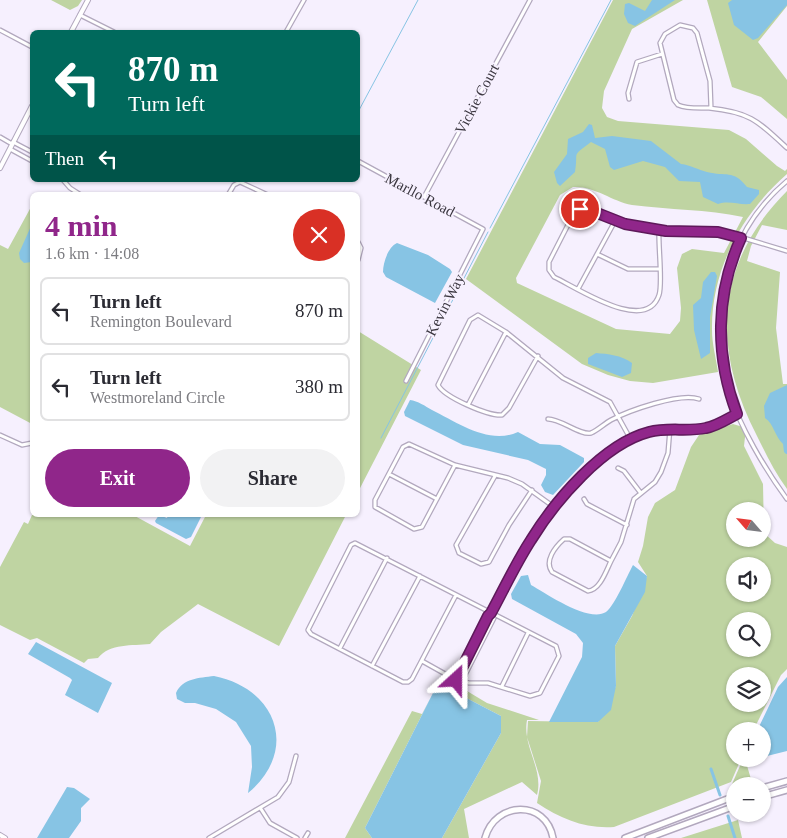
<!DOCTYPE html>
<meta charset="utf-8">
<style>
body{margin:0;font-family:Georgia,serif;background:#f2f2f3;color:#2b2b33;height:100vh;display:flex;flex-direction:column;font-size:19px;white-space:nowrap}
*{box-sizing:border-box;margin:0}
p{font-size:16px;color:#7c7c81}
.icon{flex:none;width:28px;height:28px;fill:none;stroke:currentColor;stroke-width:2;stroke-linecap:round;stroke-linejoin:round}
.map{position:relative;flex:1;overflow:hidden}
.details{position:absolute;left:30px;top:192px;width:330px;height:325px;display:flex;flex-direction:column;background:#fff;border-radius:8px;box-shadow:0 1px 4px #0004}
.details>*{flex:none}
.hud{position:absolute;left:30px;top:30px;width:330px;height:152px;border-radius:8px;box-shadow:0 1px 4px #0004;background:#00695c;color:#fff;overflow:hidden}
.needle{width:32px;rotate:298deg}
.tools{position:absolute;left:726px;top:502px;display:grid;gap:10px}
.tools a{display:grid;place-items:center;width:45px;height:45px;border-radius:50%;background:#fff;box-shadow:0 1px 4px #0004;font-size:25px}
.pin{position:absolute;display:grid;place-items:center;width:42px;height:42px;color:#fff;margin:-21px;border:2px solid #fff;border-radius:50%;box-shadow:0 1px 5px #0007}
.me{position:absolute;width:55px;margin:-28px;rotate:24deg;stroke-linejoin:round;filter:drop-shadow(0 0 4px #0008)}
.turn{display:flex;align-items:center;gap:18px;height:105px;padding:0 15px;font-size:22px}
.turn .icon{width:65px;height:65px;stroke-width:2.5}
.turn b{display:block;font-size:35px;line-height:42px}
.then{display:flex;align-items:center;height:48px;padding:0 15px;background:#0003;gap:10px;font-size:19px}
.round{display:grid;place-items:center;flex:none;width:52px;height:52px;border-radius:26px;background:#f2f2f3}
.headline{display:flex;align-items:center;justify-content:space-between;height:85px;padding:0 15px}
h1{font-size:30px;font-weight:600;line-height:38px;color:#90268a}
.cta{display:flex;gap:10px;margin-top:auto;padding:10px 15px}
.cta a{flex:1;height:58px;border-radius:30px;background:#90268a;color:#fff;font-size:20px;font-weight:600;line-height:58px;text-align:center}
.cta a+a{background:#f2f2f3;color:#2b2b33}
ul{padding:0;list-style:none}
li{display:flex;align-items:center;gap:15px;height:68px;margin:0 10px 8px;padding:0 5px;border:2px solid #e1e1e2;border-radius:8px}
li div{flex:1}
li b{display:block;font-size:19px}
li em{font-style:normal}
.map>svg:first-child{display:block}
</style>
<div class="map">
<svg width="787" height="838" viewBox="0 0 787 838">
<rect width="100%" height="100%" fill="#f6f0fe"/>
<path fill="#bfd4a2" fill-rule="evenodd" d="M51,0H82L78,6L70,10Z
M613,0H683L632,29L604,91L602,108L607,117L618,121L729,130L746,139L777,166L785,171L787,169V174C742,213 711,270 712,330C712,344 716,358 718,372L653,383L630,381L608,375L582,364L466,279ZM573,187C595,186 611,201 632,205C669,210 707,209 743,217L724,253L692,249L682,254L677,268L681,308L680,321L670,334L616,329L517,283L516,278L560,195Z
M707,0H787V6L758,42L787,80V119L761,97L732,87Z
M787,191V230L762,225L751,246L747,261L780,272L776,328L783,384H787V489C775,473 766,454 757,436C711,347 715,263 787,191Z
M31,207L32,208V424L0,407V245L8,249Z
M358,331L421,370L358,492Z
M733,424L746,428L744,446L763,484L764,533L775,543L787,547V669L781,675L753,731H735V759H741L731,782L614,827C585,829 561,819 537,803L541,781L527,737L528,721L598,722L616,686L615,646L632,616L647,576L638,562L643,546L648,517L655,503L675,490L691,447L699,435ZM735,511H762V539H735ZM735,566H762V594H735ZM735,621H762V649H735ZM735,676H762V704H735Z
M32,515H133L190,546L206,515H346L279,646L198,604L161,632L150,644C132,646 110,643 98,658L88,659L84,663L37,638L30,640L0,625V567L24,522L28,524Z
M442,676L487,703L539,720H527C522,746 544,769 537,795L522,782L464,809L469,838H442L501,733V716L447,688L439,687L434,691L365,828L372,838H345L412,711L422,714Z
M743,759H745L751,779L732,784Z
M738,820L742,838H681Z"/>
<path fill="#87c4e4" d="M652,0H675L635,26L628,23L624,14L625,4L629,3L645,11Z
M732,0H787V5L758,38L753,40L734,25L728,3Z
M589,124L592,125L595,138L612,136L651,141L681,164C691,165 698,170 707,172C726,177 733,169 747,187L759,190V194L750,204C738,205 729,200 718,204L703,197L700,182L679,181L665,167L643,161L614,170L610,167L605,149L591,142C570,158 579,150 575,172L560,186L557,183L554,172L567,154L568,139L583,132Z
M32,224V262L24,263L20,259L19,253Z
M397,243L428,255L450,269L452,272L435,303L386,277L383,272C383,263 388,247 397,243Z
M711,272H715L717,276L710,317V353L701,359L694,330L693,305L701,298L703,282Z
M596,353C608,354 621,355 632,363L631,373L622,377L588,364V358Z
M787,385V454H786L784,452L783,444C775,437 774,424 765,418L764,406L770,393Z
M410,400C418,401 425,406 432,410C458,423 489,445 518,432L540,444L560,445L584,458V462L553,495L545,492L541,485L546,475V469L528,460L463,445L405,416L404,412Z
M159,515L167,518L168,515H202L191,537L186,539L156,523L155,521Z
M633,565L647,576L645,592L615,646L616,686L611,710L598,722H549L582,657L583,643L576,634L512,599L511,594L521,576L528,575L531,585C547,594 589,623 606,612C615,605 627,576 633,565Z
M36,642L112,683L98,713L65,695L72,680L70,678L28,654Z
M214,676C276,688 300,750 248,793L252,767L251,746L236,722L216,709L195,703H185L177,699L176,693C183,678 199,678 214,676Z
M787,677V751L763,757L762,731H757L778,687Z
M439,687L447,688L501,716V733L442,838H372L365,828L434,691Z
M67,787L74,788L90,799L81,808V821L69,838H37Z"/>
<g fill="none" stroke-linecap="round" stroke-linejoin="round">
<path stroke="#87c4e4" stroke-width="1" d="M358,112L418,0
M490,228L611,0
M381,438L488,232"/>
<path stroke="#87c4e4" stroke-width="3" d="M711,769L720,795
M728,816L735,838"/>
<defs>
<path id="minor" d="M80,15L114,32
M0,30L32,47
M286,32L304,0
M629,99L628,93L637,62L662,54
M711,108L710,81L697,33L693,28L680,25L665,34L660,43L674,100L678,105C687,109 699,108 709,108C750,112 758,121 787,148
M0,137L12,144
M13,142L32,152
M10,149L32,161
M358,161L483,229L406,381
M63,180L70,188L81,195
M787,181C727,231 705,318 729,392C739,425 766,471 787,499
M228,195L234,185L240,182L268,195
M424,197L530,0
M659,230C658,245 663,284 659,295C646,335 576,287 554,277L549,270V262L573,215L580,209H587L625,224L666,231L727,233L787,251
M358,242L361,248L358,260
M597,254L628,269H659
M578,289L615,221
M538,356L509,408L502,415C488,416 444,397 438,385L470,320L478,315L506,332L563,378L610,402L631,440
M468,405L506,332
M548,419C561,419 581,436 591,433C598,430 604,424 611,420C628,411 680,392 699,399
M0,435L22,445L32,443
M455,465L422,527L414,529L375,507V500L403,447L409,444L455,465L508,478L522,484L554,507
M618,468L624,471L640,492
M389,474L437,499
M495,476L456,545L459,553L481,564L489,562L509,525L532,490
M584,499L587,504L627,525
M564,539H570L611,561C606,571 600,590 588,591L552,572C544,561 555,547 564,539Z
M611,561L621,542L634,499L655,482L661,472L668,453L670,428
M340,648L387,558
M422,661L456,680L469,683H488L530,696L540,693L559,656L556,646L355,543L351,545L308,630L311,634L403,682H408L412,679L456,595
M372,666L420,576
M456,680L488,616L491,613C504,589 516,563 531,540C555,501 603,443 649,432C668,427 687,432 706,428C717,426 727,419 737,414
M456,680L464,677L494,618L492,614
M502,686L528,633
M261,809L270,823L297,838
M209,838L278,797L289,782L296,756
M305,838L308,833"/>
<path id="tertiary" d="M71,32L88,0
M0,168L32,106"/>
<path id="secondary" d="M0,835L5,838"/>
<path id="motorway" d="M762,788L787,781
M762,797L787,790
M485,838C495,801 546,799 553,838
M625,838L735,796
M648,838L735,806"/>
</defs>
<use href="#minor" stroke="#b2a8be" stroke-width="5.5"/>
<use href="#tertiary" stroke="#b2a8be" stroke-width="6"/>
<use href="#secondary" stroke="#b2a8be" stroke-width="6"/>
<use href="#motorway" stroke="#b2a8be" stroke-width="8"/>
<use href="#minor" stroke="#fff" stroke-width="3"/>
<use href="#tertiary" stroke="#fff" stroke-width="4"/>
<use href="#secondary" stroke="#fff" stroke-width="4"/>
<use href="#motorway" stroke="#fff" stroke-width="5"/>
</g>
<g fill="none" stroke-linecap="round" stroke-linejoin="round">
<defs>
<path id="route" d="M456,680L488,616L491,613C504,589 516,563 531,540C555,501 603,444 649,432C668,427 687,432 706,428C717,426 727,419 737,414C715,356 715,295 741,238L718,232L666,231L625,224L587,209H580"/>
</defs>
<use href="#route" stroke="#5e195a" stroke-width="12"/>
<use href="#route" stroke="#90268a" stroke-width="9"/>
</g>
<g text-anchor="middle" stroke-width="4" stroke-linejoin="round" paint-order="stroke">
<g font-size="15" fill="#3b3740" stroke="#f6f0fe">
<text transform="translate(477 99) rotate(-62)" y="5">Vickie Court</text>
<text transform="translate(420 195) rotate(28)" y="5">Marllo Road</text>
<text transform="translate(445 305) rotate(-63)" y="5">Kevin Way</text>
</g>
</g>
</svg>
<div class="tools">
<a><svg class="needle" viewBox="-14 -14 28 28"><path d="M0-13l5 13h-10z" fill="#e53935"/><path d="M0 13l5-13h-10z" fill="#7c7c81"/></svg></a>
<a><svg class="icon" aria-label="sound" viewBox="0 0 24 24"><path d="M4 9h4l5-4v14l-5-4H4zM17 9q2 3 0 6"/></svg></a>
<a><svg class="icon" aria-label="search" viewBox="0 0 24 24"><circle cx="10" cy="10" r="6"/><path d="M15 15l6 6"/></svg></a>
<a><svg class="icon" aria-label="layers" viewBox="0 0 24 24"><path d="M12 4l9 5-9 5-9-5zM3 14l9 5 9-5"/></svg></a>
<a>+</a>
<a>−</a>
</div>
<div class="pin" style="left:580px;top:209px;background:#d93025"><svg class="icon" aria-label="arrive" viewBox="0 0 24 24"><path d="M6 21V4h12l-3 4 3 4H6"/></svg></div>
<svg class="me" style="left:456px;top:680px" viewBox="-20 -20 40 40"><path d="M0-17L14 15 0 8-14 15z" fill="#90268a" stroke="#fff" stroke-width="4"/></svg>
<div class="hud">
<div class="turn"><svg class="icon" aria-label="left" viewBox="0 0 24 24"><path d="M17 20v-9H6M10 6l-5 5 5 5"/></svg><div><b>870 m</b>Turn left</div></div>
<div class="then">Then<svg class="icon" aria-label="left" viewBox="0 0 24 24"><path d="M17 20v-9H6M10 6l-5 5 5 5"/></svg></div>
</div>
<section class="details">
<div class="headline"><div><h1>4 min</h1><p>1.6 km · 14:08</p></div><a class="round" style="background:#d93025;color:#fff"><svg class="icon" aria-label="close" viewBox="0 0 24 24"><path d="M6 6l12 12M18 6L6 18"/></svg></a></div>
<ul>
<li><svg class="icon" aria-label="left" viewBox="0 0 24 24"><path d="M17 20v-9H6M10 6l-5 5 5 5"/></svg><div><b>Turn left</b><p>Remington Boulevard</p></div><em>870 m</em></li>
<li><svg class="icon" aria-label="left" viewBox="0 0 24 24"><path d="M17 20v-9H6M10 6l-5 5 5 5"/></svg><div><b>Turn left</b><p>Westmoreland Circle</p></div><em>380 m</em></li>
</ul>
<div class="cta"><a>Exit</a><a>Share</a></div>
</section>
</div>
